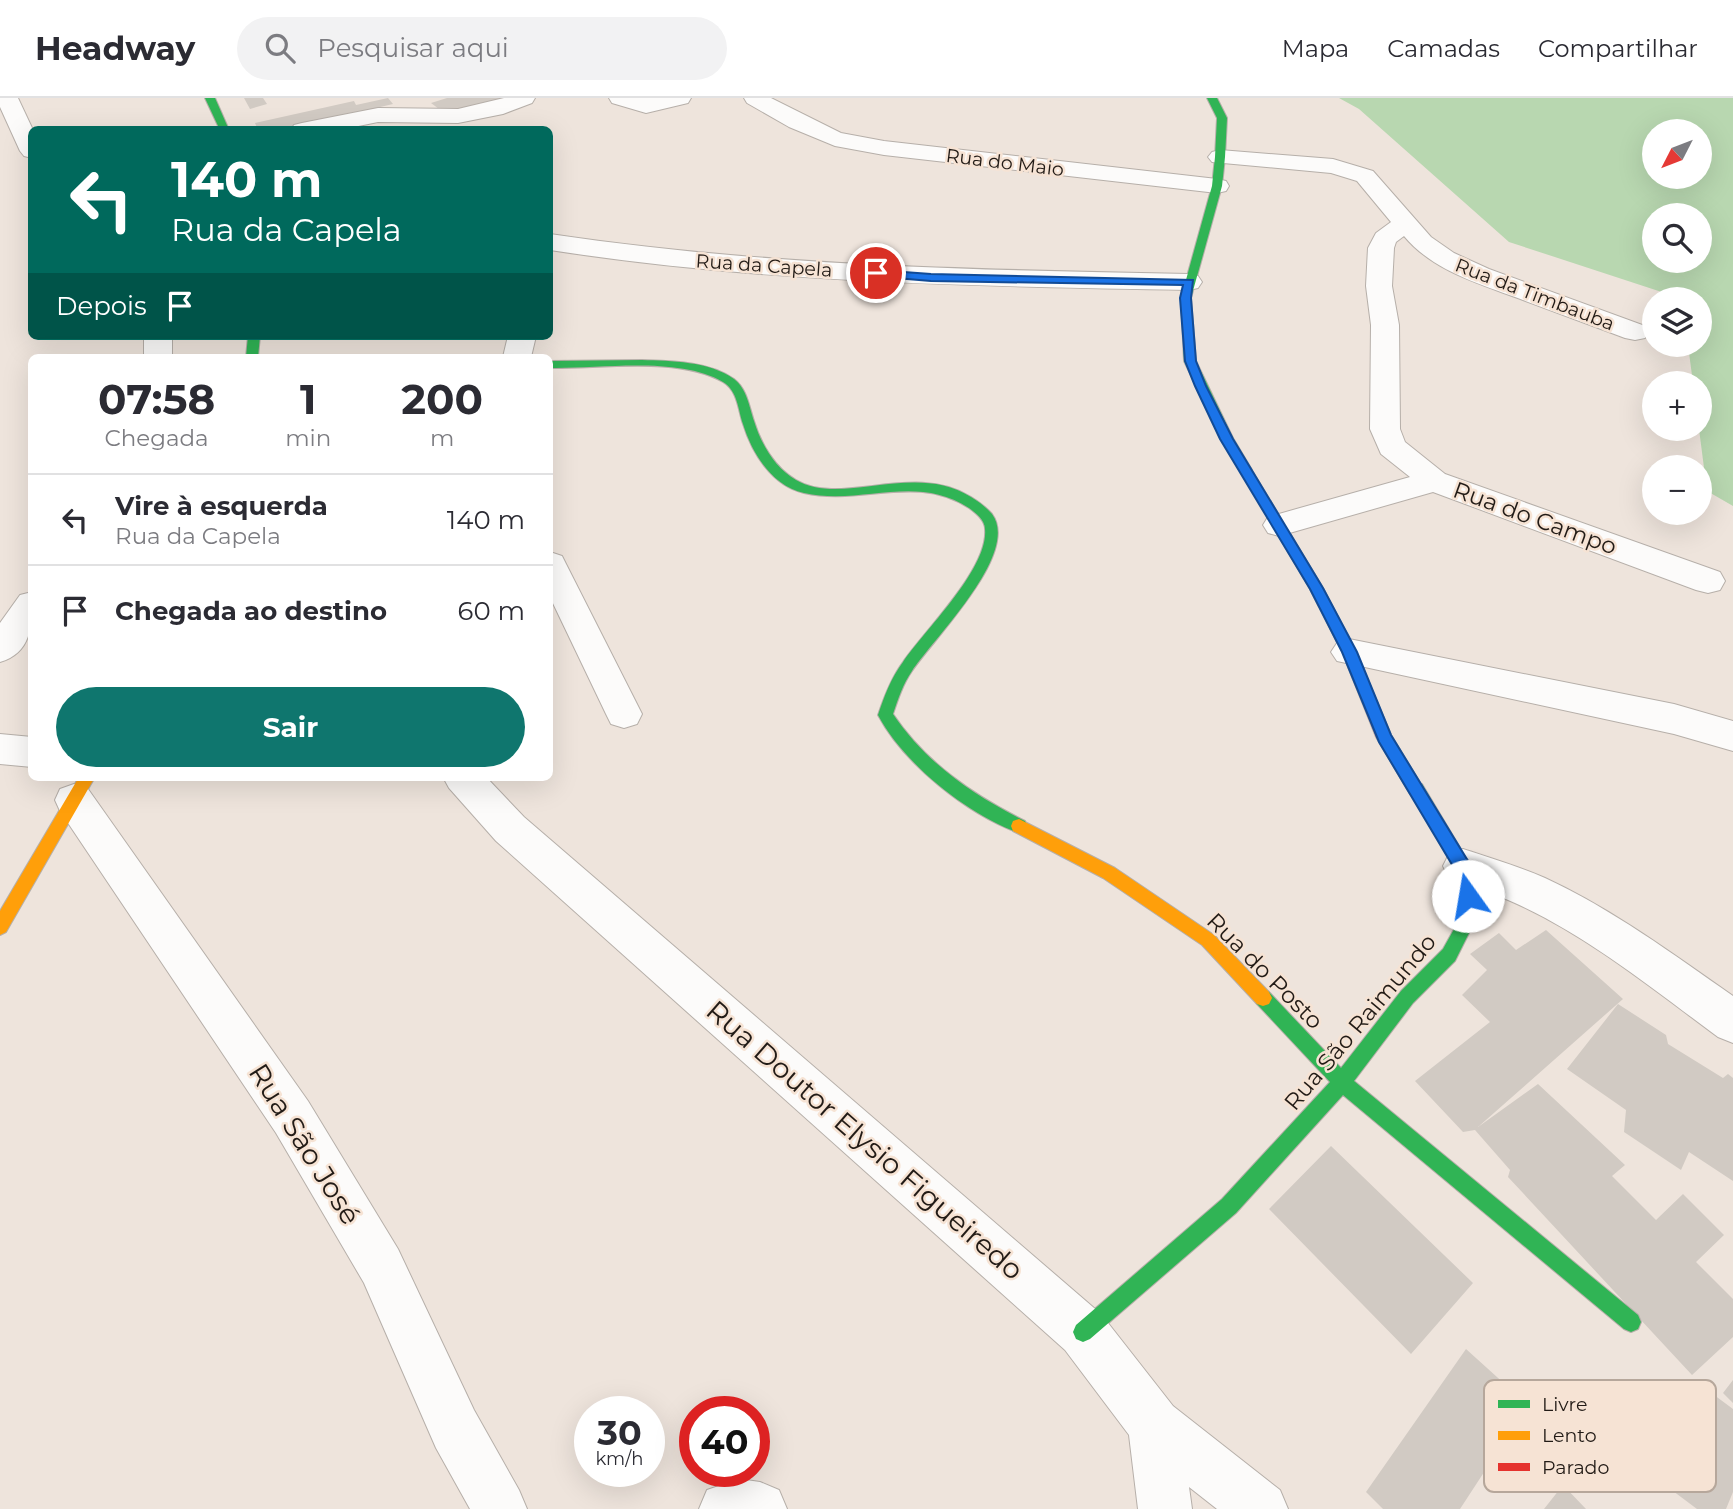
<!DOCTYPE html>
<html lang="pt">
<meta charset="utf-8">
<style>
body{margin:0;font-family:Montserrat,sans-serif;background:#f2f2f3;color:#2b2b33;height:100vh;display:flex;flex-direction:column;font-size:26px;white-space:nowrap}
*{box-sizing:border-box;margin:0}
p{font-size:23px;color:#7c7c81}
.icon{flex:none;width:38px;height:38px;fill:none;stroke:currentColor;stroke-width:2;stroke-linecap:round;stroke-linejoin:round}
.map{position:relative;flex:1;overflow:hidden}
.side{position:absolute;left:28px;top:256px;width:525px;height:427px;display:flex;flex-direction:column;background:#fff;border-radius:10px;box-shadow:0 7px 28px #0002}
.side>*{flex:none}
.guide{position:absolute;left:28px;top:28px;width:525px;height:214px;border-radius:10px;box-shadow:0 7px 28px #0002;background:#00695c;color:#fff;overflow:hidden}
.needle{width:46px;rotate:228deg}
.buttons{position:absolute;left:1642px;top:21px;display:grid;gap:14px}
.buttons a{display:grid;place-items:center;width:70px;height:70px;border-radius:50%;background:#fff;box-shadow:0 7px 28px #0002;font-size:35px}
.speed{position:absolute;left:574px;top:1298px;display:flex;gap:14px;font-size:35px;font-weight:700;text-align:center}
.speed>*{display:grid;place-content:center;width:91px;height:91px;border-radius:50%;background:#fff;box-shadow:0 7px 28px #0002;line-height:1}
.speed small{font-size:18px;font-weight:400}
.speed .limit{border:10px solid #d22;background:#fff;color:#111}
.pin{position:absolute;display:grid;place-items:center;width:60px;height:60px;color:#fff;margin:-30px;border:4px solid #fff;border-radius:50%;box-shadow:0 2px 7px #0007}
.me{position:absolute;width:77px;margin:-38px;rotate:347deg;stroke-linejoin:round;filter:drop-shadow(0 0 5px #0008)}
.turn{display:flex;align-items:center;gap:24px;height:147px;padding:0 28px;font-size:32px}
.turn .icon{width:91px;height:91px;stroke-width:2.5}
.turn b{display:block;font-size:49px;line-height:60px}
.then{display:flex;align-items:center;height:66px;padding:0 28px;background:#0003;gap:14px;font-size:26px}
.eta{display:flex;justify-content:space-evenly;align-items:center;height:119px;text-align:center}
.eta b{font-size:42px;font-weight:700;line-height:49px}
.action{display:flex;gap:14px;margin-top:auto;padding:14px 28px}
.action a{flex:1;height:80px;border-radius:42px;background:#0f766e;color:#fff;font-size:28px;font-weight:700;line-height:80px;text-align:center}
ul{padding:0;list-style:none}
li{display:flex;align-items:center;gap:21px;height:91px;padding:0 28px;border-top:2px solid #e1e1e2}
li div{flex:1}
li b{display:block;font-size:26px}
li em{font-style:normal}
header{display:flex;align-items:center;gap:42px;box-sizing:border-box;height:98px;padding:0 35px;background:#fff;border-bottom:2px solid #e1e1e2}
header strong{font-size:33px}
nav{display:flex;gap:38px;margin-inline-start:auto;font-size:24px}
.search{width:490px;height:63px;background:#f2f2f3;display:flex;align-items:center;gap:18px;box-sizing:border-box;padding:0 24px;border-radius:38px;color:#7c7c81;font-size:26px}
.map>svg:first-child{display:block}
</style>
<header>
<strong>Headway</strong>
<div class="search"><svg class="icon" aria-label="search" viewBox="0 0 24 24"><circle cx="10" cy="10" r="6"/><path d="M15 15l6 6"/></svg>Pesquisar aqui</div>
<nav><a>Mapa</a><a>Camadas</a><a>Compartilhar</a></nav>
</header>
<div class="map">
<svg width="1733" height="1411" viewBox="0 0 1733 1411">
<rect width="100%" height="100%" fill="#eee4dc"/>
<path fill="#b8d7b0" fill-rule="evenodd" d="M1339,0H1733V408L1707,393L1699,331V285H1693L1688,247H1699V201H1683L1509,144L1359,11ZM1654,33H1699V79H1654ZM1699,117V163H1654V117Z"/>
<path fill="#d1cac3" d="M244,0H263L267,6L250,11Z
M388,0L393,6L282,32H258L255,25L354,3L356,7Z
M447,0H504V1L447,17L431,5Z
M1546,832L1623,901L1478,1029L1538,986L1625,1067L1612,1078L1656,1122L1683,1096L1724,1137L1696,1164L1733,1201V1239L1692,1277L1508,1079L1510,1072L1475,1032L1463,1034L1415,983L1490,924L1462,897L1487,872L1470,856L1499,835L1516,852Z
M1618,906L1666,937L1668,946L1723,980L1728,976L1733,980V1083L1689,1054L1681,1072L1624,1034L1626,1012L1567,971Z
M1331,1048L1473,1185L1411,1256L1269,1111Z
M1466,1251L1528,1307L1460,1411H1383L1366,1394Z
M1733,1282V1305L1723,1295Z
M1702,1288L1733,1311V1394L1726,1411H1697L1661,1384Z
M1563,1387L1586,1411H1544Z"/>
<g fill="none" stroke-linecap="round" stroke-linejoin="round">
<defs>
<path id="street" d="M0,0H18L33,32L32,60L24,58L20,53L0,9Z
M504,0H535L532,5L503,16L458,25L378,24L339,32H291L294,27L302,25L378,10L458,11Z
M609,0H691L688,5L646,15L612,5Z
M744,0H771L841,35L884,43L1217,81L1226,83L1229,88L1226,93L1217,95L884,57L835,48L789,29L747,5Z
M1220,52L1333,61L1373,73L1431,139L1454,155L1489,171L1645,228L1649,234L1645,240L1635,242L1625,240C1591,227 1557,215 1523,202C1481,186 1434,174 1404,138L1396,144L1394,150L1392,188L1399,227L1400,331L1405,344L1445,376L1720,474L1725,483L1720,492L1708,495L1696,492L1433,394L1279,438L1268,435L1263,427L1268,419L1410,379L1381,356L1370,331L1371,227L1366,188L1368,150L1376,135L1391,124L1357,83L1331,75L1212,64L1208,59L1212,54Z
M550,136C763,168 975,172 1189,176L1198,178L1202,184L1198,190L1189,192C975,188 761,185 550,152Z
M144,238H172V259H144Z
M508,238H536L531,259H503Z
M550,454L562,458L566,466L642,616L637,626L624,630L611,626L606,616L550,499Z
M32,494C32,523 34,554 0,564V525L20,497Z
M1349,541L1674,606L1733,623V653L1674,636L1337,563L1331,554L1337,545Z
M0,636L32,639V669L0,666Z
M443,679H486L524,719L1101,1216L1173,1308L1280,1392L1288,1411H1217L1189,1389L1192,1411H1138L1129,1337L1065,1252L496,743L449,690Z
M74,686L88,691L308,1003L398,1151L474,1312L519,1392L527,1411H470L436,1350L364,1185L276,1035L60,713L55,702L60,691Z
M1463,751C1490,760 1518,768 1545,780C1612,811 1673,856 1733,898V945L1718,939C1653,891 1588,838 1515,805C1494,795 1471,789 1449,780L1443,768L1449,756Z
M739,1381L760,1384L779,1392L787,1411H699L707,1392Z"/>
<path id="fast" d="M205,0H215L229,32H220Z
M1207,0H1217L1227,20L1225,59L1222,88L1191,200L1196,263L1233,340L1252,372L1246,376L1242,375L1221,340L1184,263L1181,200L1212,88L1215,59L1217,20Z
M248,238H260L258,259H246Z
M642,262C671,263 709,263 734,281C747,291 749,308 754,323C761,346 775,370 796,382C841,409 914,363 971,399C979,404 986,409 992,416C1021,455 933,541 912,573C903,586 898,601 893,616C926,665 973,697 1025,723L1027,728L1025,733L1019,735C967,716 904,666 878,617C884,599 891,580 903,564C925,532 989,470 985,431C985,422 976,415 969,410C915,375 862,408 804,395C772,388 752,355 743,326C738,312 738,293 723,284C678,258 600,271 550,270V263Z
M1416,685L1422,686L1471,768L1476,798L1474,825L1455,863L1413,905L1354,983L1638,1217L1641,1224L1638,1231L1631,1234L1624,1231L1343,997L1236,1115L1090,1241L1083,1244L1076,1241L1073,1234L1076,1227L1222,1101L1330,984L1257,906L1254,900L1257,894L1263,892L1269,894L1341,970L1401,893L1443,851L1458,824L1460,798L1455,769L1408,691L1410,686Z"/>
<path id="slow" d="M79,679H95L6,834L0,837V813Z
M1019,721L1115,770L1214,837L1269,894L1272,900L1269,906L1263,908L1257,906L1202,847L1103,780L1013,733L1011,728L1013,723Z"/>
<path id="jam" d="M1246,368L1250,369L1323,490L1356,554L1391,637L1424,691L1422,696H1410L1376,639L1342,554L1310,491L1240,372Z"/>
</defs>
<use href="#street" stroke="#b6afa9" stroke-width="2"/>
<use href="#fast" stroke="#b6afa9" stroke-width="2"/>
<use href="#slow" stroke="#b6afa9" stroke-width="2"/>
<use href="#jam" stroke="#b6afa9" stroke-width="2"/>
<use href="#street" fill="#fcfbfa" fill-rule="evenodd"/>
<use href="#fast" fill="#30b455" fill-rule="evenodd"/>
<use href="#slow" fill="#ff9f0a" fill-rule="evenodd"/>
<use href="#jam" fill="#e5322d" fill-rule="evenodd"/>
</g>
<path fill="#1a73e8" stroke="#114b97" stroke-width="2" d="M876,172L931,176L1193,182L1191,200L1196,263L1206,288L1233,341L1323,490L1357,554L1391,637L1468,763L1476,798L1474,803L1468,806L1462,803L1454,770L1379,644L1342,554L1310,491L1220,341L1195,288L1185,263L1180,200L1183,187L931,183L872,178V173Z"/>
<g text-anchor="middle" stroke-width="5" stroke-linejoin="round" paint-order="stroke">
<g font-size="19" fill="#221b16" stroke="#f6e3d4">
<text transform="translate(1005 64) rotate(7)" y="7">Rua do Maio</text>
<text transform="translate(764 167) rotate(4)" y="7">Rua da Capela</text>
<text transform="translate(1535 196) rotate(21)" y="7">Rua da Timbauba</text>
</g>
<g font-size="23" fill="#221b16" stroke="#f6e3d4">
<text transform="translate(1535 420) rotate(20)" y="8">Rua do Campo</text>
<text transform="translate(1265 873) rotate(45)" y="8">Rua do Posto</text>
<text transform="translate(1360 924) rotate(-50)" y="8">Rua São Raimundo</text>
</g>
<g font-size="28" fill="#221b16" stroke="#f6e3d4">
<text transform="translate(865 1042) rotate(41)" y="10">Rua Doutor Elysio Figueiredo</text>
<text transform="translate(305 1046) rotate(58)" y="10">Rua São José</text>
</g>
</g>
<rect x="1484" y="1282" width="232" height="112" rx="10" fill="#f6e3d4" stroke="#b6a79b" stroke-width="2"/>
<rect x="1498" y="1302" width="32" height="8" fill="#30b455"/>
<rect x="1498" y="1333" width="32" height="9" fill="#ff9f0a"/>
<rect x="1498" y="1365" width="32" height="8" fill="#e5322d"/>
<g font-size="19" fill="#221b16">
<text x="1542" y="1313">Livre</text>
<text x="1542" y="1344">Lento</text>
<text x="1542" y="1376">Parado</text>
</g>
</svg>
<div class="buttons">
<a><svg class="needle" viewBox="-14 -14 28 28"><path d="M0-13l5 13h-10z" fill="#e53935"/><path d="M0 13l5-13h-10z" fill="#7c7c81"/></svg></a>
<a><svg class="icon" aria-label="search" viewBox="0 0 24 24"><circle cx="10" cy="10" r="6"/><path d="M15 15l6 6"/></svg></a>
<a><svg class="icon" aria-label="layers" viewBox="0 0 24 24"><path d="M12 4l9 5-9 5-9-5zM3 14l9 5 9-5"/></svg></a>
<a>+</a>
<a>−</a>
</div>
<div class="speed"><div>30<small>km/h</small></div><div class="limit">40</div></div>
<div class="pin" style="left:876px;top:175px;background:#d93025"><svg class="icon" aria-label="arrive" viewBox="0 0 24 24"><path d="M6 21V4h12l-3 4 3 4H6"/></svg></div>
<svg class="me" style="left:1468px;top:798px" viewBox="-20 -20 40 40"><circle r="19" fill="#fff"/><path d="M0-13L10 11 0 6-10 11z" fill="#1a73e8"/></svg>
<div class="guide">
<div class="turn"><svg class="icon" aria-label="left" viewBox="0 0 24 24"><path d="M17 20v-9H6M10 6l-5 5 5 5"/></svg><div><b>140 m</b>Rua da Capela</div></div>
<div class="then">Depois<svg class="icon" aria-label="arrive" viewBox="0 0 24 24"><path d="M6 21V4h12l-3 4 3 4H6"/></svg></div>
</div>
<section class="side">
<div class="eta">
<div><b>07:58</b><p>Chegada</p></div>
<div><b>1</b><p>min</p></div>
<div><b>200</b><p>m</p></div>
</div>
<ul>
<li><svg class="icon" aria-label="left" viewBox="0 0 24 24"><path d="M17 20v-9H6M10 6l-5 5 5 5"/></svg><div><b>Vire à esquerda</b><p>Rua da Capela</p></div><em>140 m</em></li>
<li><svg class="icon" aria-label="arrive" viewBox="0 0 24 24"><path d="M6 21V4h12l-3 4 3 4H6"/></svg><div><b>Chegada ao destino</b></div><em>60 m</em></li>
</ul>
<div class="action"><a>Sair</a></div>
</section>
</div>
